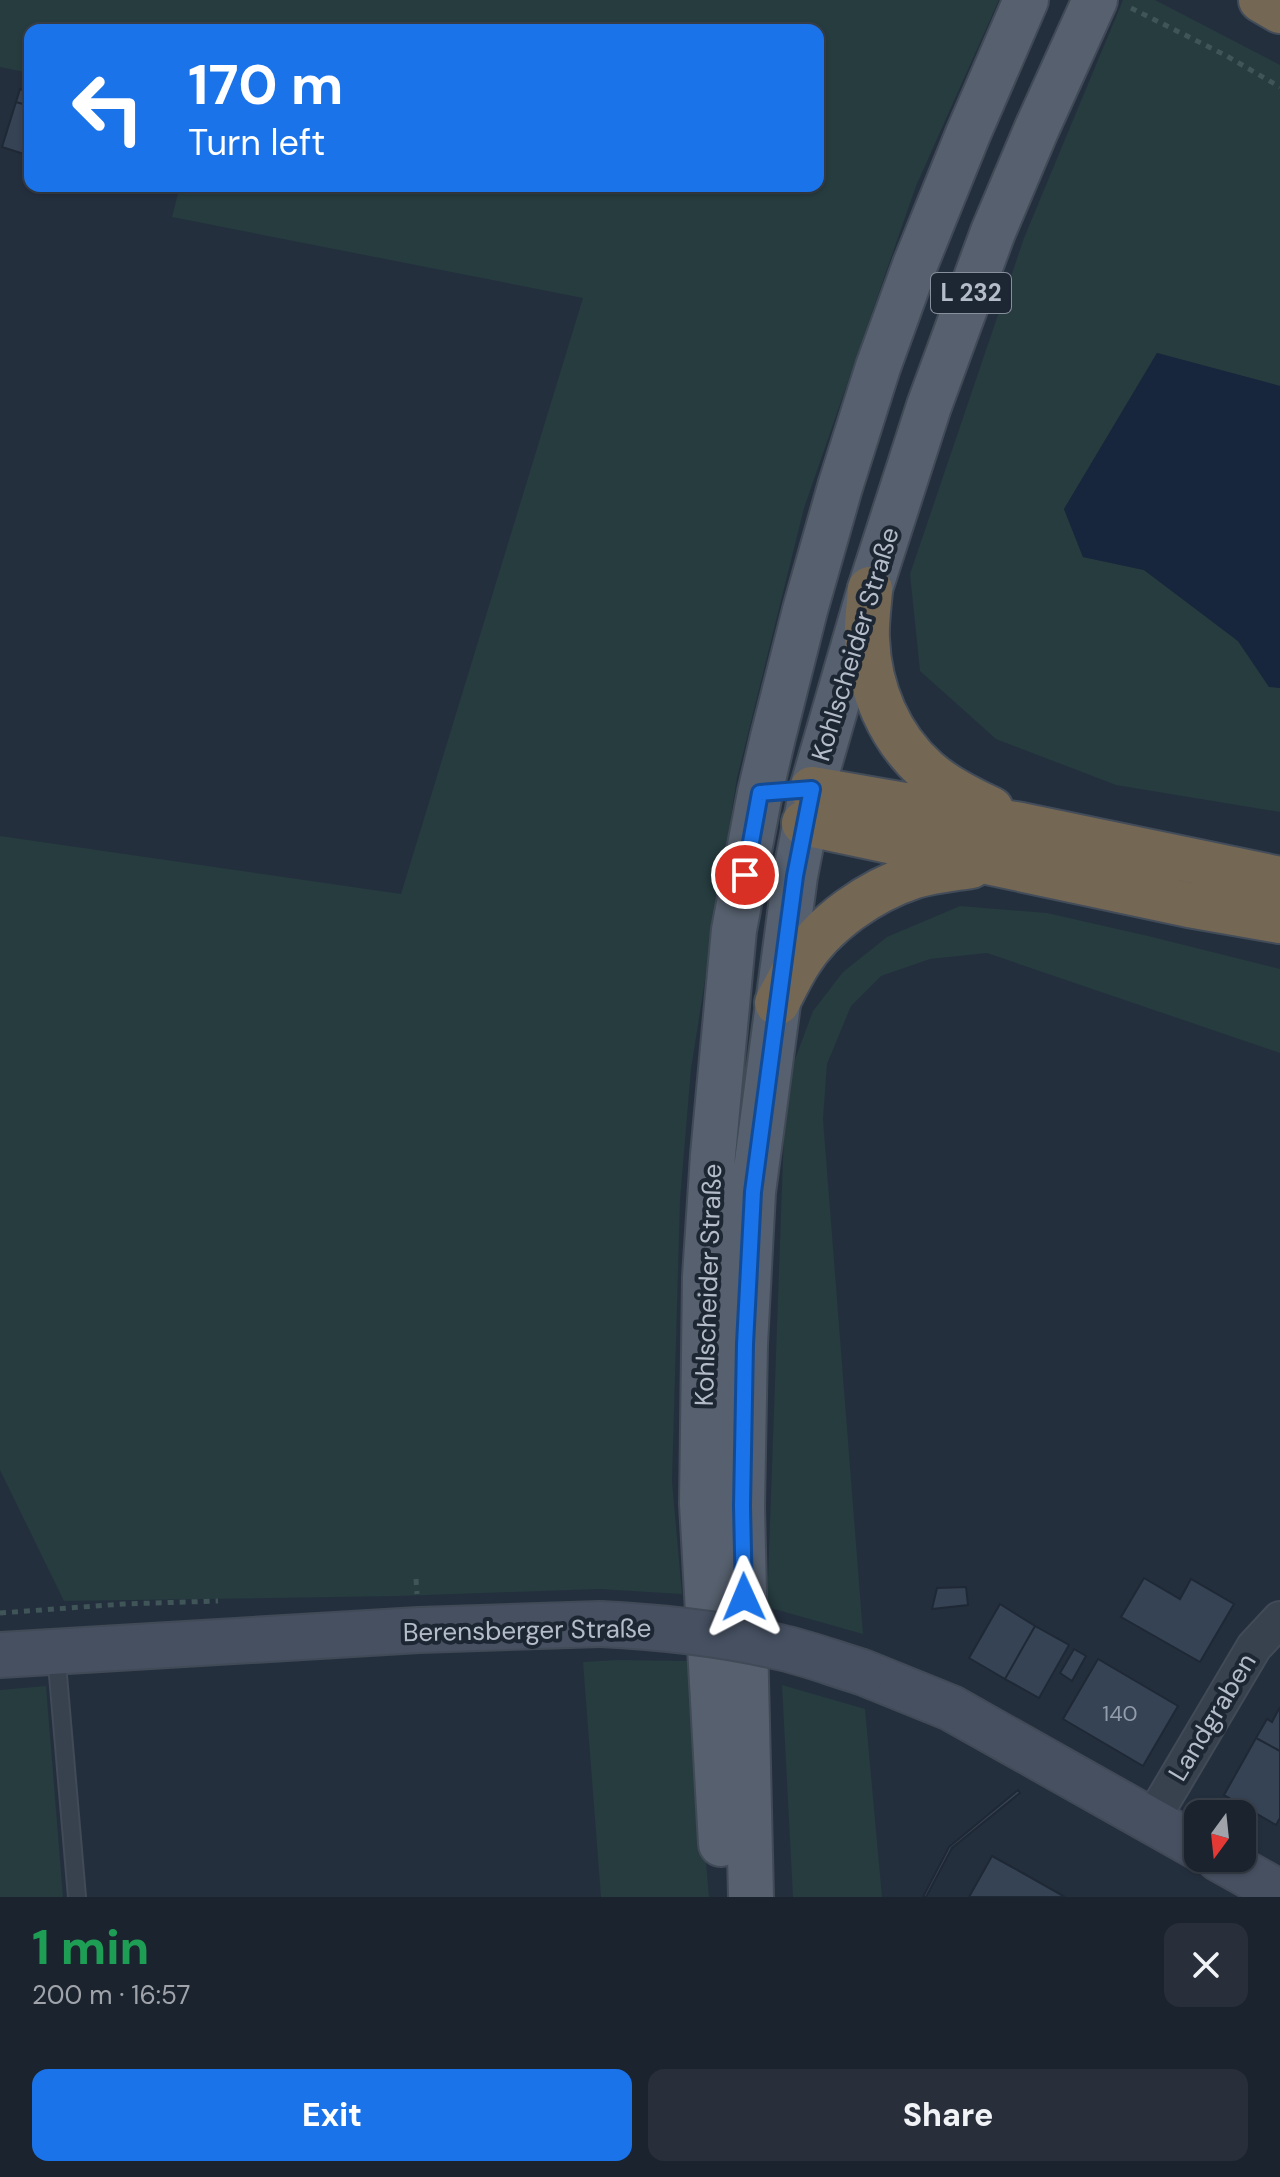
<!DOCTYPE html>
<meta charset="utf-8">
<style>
body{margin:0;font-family:"DM Sans",sans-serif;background:#282f3a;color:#f1f3f6;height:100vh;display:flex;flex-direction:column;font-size:30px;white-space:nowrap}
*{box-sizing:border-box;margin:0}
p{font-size:26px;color:#a0a4aa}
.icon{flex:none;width:44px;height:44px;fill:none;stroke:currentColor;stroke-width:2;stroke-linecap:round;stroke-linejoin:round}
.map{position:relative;height:1897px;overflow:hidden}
.side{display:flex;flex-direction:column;background:#1b232e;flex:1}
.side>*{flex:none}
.banner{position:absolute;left:24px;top:24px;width:800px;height:168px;border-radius:16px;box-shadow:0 2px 6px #0004,0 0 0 2px #39404a;background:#1a73e8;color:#fff;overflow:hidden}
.needle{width:52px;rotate:195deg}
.fabs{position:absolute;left:1184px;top:1800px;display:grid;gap:16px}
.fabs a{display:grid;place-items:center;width:72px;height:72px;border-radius:16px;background:#1b232e;box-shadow:0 2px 6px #0004,0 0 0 2px #39404a;font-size:40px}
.pin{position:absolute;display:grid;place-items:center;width:68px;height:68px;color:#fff;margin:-34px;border:4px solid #fff;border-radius:50%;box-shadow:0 2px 8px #0007}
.me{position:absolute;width:88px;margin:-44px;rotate:359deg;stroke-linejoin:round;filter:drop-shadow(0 0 6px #0008)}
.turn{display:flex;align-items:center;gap:28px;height:168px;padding:0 32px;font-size:36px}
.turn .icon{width:104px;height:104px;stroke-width:2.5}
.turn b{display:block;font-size:56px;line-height:68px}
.round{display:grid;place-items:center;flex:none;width:84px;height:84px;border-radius:16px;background:#282f3a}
.head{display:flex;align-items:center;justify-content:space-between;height:136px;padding:0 32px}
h1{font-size:48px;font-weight:800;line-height:60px;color:#1e9e55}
.action{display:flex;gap:16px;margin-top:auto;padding:16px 32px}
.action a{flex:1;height:92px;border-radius:16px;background:#1a73e8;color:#fff;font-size:32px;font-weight:800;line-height:92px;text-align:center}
.action a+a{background:#282f3a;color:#f1f3f6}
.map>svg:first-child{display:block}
</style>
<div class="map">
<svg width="1280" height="1897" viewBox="0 0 1280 1897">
<rect width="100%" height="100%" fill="#242f3e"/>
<path fill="#263c3f" d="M0,0H999L916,186L804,508L737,778L691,1069L680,1200L672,1481L682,1594L599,1589L398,1596L64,1601L0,1470V836L401,894L583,298L172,217L180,186H818V30H30V73L0,67Z
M1123,0H1155L1280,65V386L1157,353L1064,509L1083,557L1144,570L1238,641L1269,686L1280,688V812L1116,785L996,739L920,671L910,574L1024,238Z
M960,906L1047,913L1148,936L1280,969V1053L987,953L930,959L881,976L851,1006L827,1064L823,1119L863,1634L767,1607L784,1131L791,1070L813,1011L843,972L887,937Z
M617,1660L689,1661L709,1897H601L583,1662Z
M782,1685L865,1709L882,1897H793Z
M46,1686L63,1897H0V1690Z"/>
<path fill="#17263c" d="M1157,353L1280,386V688L1269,687L1238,641L1144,570L1083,557L1064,509Z"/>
<path fill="#364354" stroke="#1f2835" stroke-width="2" d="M20,89L30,92V106L16,102Z
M16,102L30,106V156L2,147Z
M1144,1578L1180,1599L1191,1579L1234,1604L1200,1662L1121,1617Z
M966,1587L968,1605L932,1609L937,1588Z
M1000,1604L1035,1626L1005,1679L969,1658Z
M1035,1626L1069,1645L1039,1698L1005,1679Z
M1074,1649L1086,1656L1072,1681L1060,1673Z
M1098,1659L1178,1706L1143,1766L1063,1719Z
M1280,1707V1751L1256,1738L1267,1719L1272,1722Z
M1256,1738L1280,1751V1818L1276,1825L1224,1795Z
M1018,1790L1020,1793L952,1848L926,1897H923L949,1847Z
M992,1856L1012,1867L1065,1897H969Z"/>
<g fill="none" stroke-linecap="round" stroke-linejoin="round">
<defs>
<path id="lane" d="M56,1652L77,1897"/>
<path id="street" d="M1151,1821L1254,1647L1280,1619"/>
<path id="secondary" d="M0,1655L419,1630L600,1624
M862,1672L951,1708L1198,1847
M1218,1858L1280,1893"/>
<path id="primary" d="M721,1844L702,1504L705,1277L713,1155L734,930L760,793L773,737L805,610L840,487L878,367L915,265L968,134L1026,0
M751,1897L742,1506L745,1344L753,1192L795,876L812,789L870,589L929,406L993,232L1037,128L1095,0"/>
<path id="highway" d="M1261,0L1280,11
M870,589C869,606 866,623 867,639C869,689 889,737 927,771C945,787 969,799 991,809
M812,789L1021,825L1280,879
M804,823L1189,905L1280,921
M777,1003C784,990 790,977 798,964C823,923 870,891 915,876C933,871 952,869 971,866"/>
</defs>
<use href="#lane" stroke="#414a57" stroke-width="20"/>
<use href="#street" stroke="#414a57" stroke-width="38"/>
<use href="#secondary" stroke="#414a57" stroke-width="48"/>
<use href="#primary" stroke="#414a57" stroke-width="48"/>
<use href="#highway" stroke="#434c59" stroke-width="48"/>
<path stroke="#3f5557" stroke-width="5" stroke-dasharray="6 6" stroke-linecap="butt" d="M1131,8L1225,55L1280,87
M416,1579L417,1594
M0,1613L123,1604L218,1601"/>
<use href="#lane" stroke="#38414e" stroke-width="16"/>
<use href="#street" stroke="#38414e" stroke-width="34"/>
<use href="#secondary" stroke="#465061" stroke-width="44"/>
<use href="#primary" stroke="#56606e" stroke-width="44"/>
<use href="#highway" stroke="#746855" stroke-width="44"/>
<defs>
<path id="secondary-bridge" d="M600,1624C660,1627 720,1633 779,1647C807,1653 835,1664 862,1672"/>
</defs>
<use href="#secondary-bridge" stroke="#414a57" stroke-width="48" stroke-linecap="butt"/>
<use href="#secondary-bridge" stroke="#465061" stroke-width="44"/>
</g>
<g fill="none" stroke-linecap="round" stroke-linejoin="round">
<defs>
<path id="route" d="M744,1597L742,1506L745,1344L753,1192L795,876L812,789L760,793L745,875"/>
</defs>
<use href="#route" stroke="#114b97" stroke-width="20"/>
<use href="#route" stroke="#1a73e8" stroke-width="14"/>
</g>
<g text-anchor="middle" stroke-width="8" stroke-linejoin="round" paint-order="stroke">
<g font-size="22" fill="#929caa">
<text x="1120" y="1721">140</text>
</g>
<rect fill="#1d2633" stroke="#878f9c" stroke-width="2" x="931" y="273" width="80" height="40" rx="6"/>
<g font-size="24" font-weight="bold" fill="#b4bcc9">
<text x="971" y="301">L 232</text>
</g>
<g font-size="26" fill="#b4bcc9" stroke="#1d2633">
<text transform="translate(855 644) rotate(-73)" y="9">Kohlscheider Straße</text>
<text transform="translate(708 1285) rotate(-88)" y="9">Kohlscheider Straße</text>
<text transform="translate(527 1630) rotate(-1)" y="9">Berensberger Straße</text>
<text transform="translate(1212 1717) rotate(-59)" y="9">Landgraben</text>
</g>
</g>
</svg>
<div class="fabs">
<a><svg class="needle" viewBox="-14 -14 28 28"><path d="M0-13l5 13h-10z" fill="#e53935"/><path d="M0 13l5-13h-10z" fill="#a0a4aa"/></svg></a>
</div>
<div class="pin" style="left:745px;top:875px;background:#d93025"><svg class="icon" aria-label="arrive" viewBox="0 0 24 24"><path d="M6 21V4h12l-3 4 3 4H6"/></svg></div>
<svg class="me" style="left:744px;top:1597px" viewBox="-20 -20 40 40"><path d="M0-17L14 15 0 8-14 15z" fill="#1a73e8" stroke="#fff" stroke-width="4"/></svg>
<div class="banner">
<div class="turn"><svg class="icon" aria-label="left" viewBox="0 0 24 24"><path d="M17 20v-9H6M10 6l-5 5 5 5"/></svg><div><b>170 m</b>Turn left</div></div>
</div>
</div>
<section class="side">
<div class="head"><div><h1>1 min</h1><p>200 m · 16:57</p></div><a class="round"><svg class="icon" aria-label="close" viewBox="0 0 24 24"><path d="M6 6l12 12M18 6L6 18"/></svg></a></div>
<div class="action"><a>Exit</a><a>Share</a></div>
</section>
